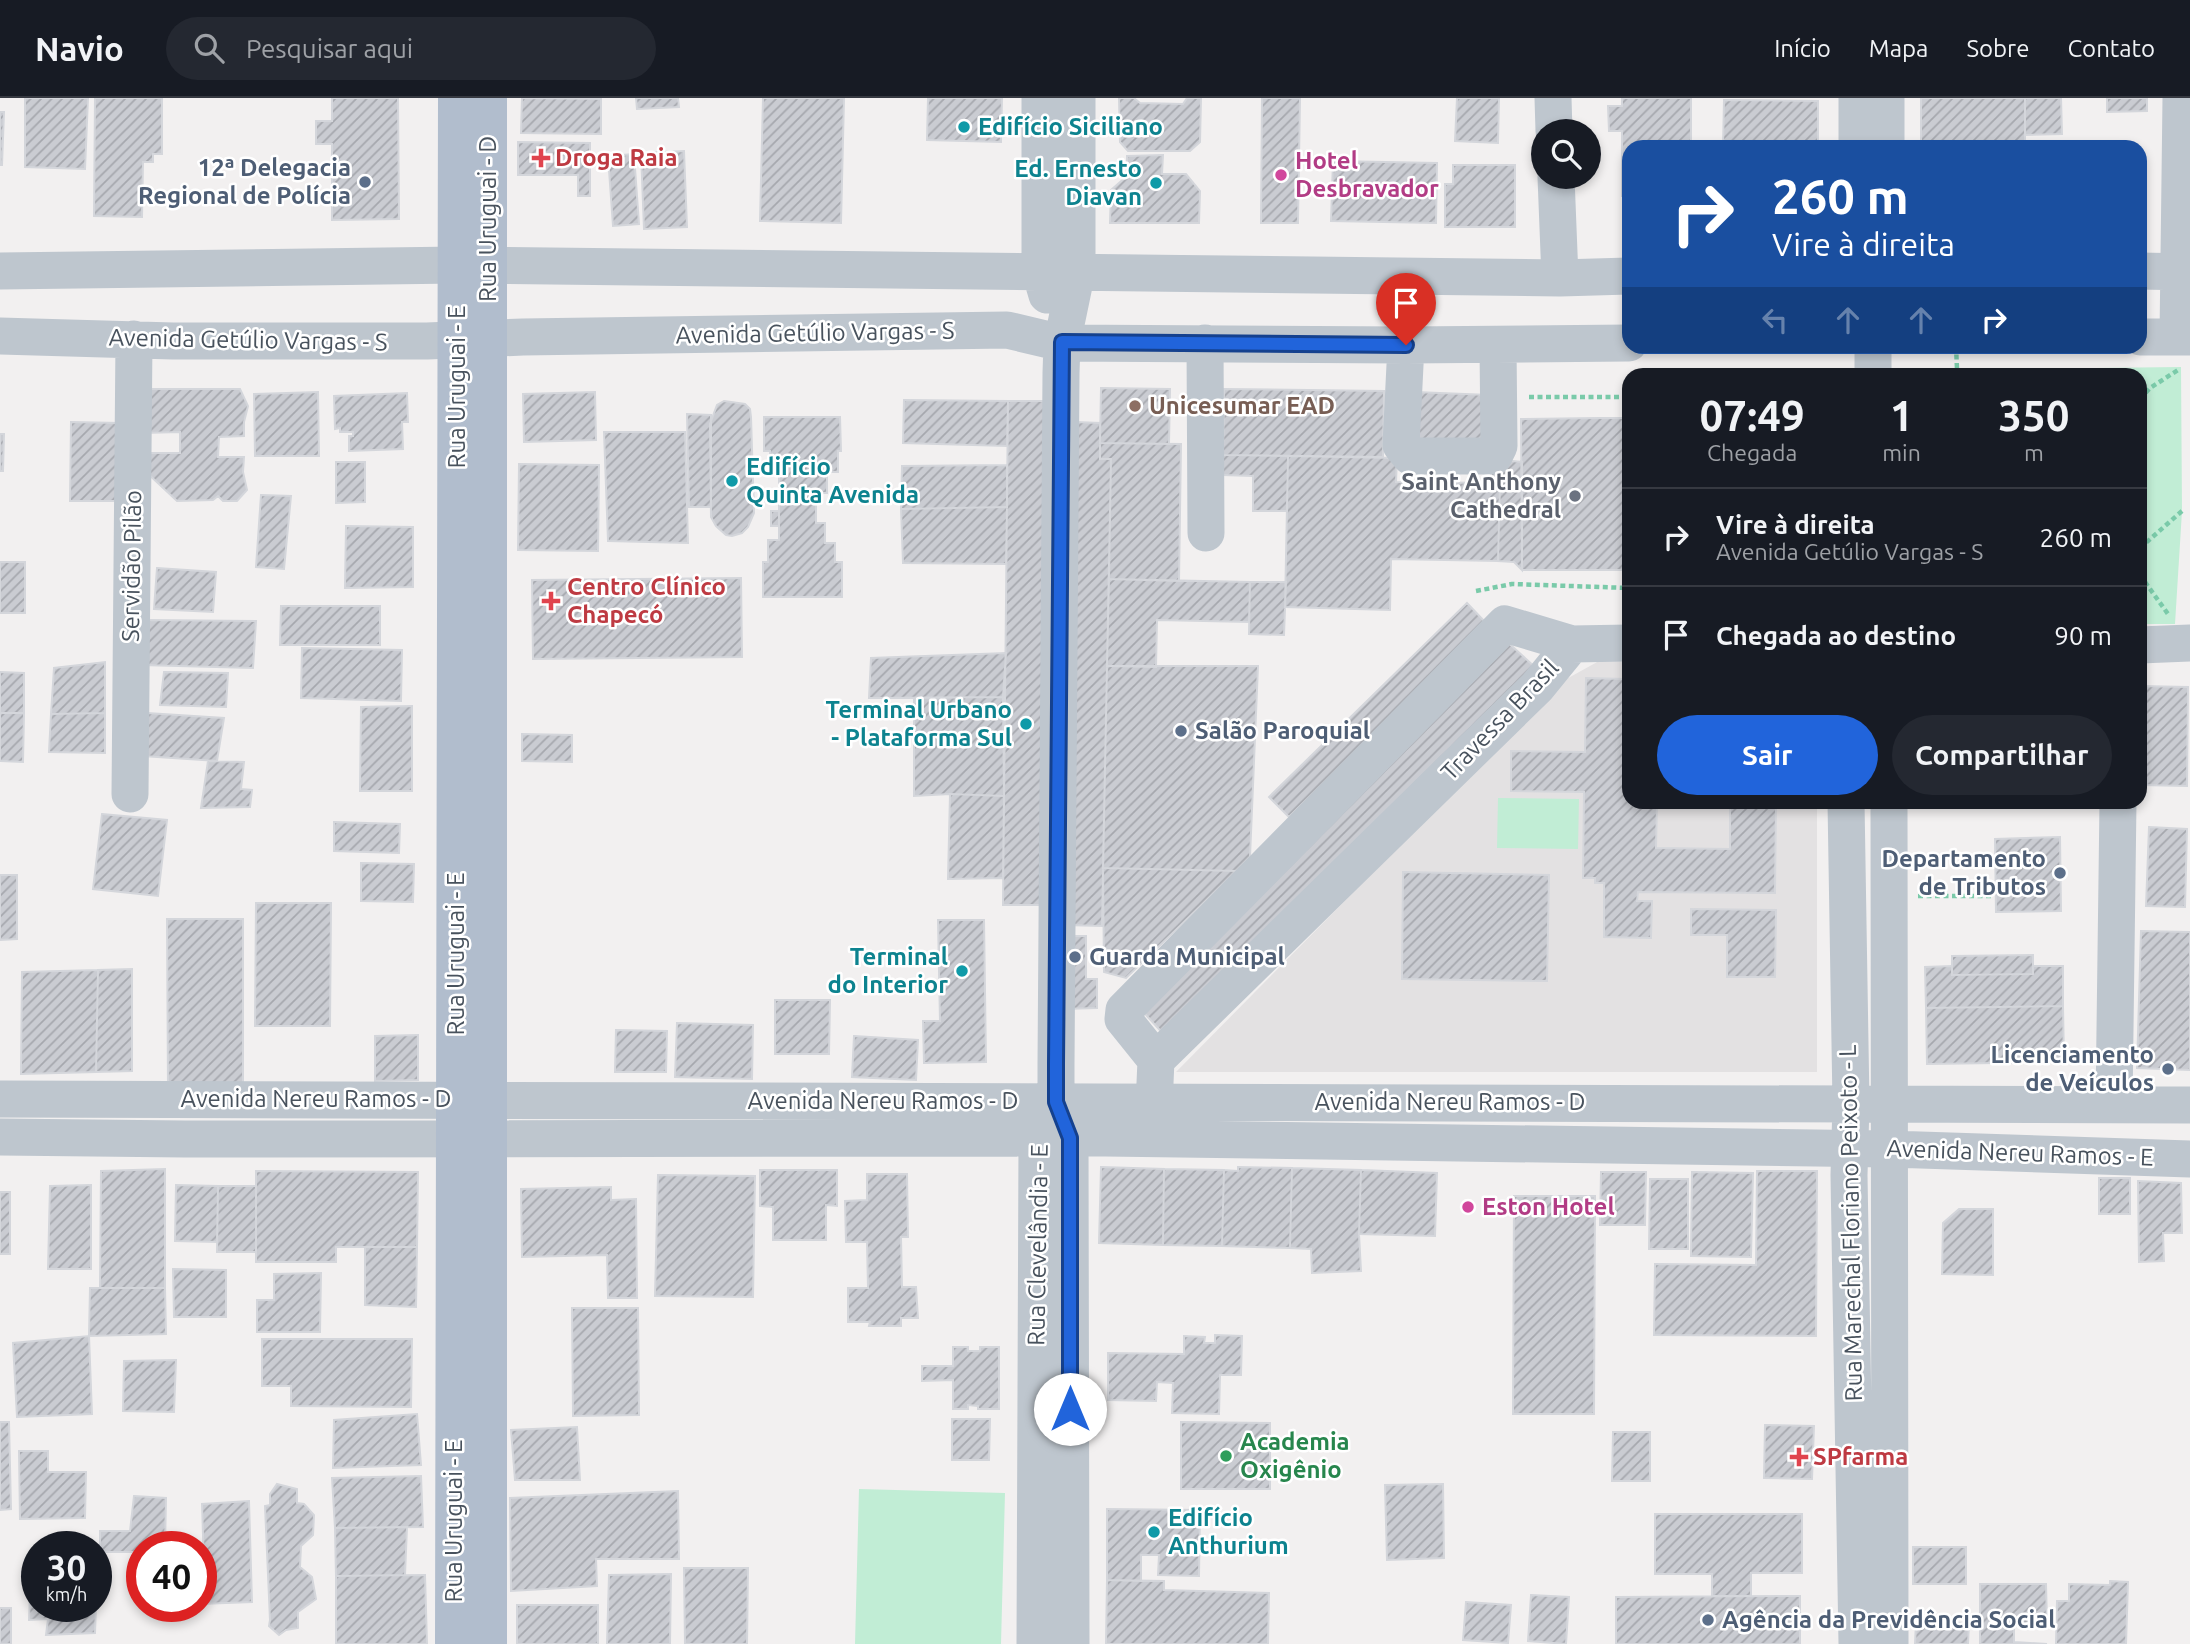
<!DOCTYPE html>
<html lang="pt">
<meta charset="utf-8">
<style>
body{margin:0;font-family:Ubuntu,sans-serif;background:#242831;color:#f1f3f6;height:100vh;display:flex;flex-direction:column;font-size:26px;white-space:nowrap}
*{box-sizing:border-box;margin:0}
p{font-size:23px;color:#9ea1a6}
.icon{flex:none;width:38px;height:38px;fill:none;stroke:currentColor;stroke-width:2;stroke-linecap:round;stroke-linejoin:round}
.map{position:relative;flex:1;overflow:hidden}
.sheet{position:absolute;left:1622px;top:270px;width:525px;height:441px;display:flex;flex-direction:column;background:#171b24;border-radius:21px;box-shadow:0 4px 10px #0003}
.sheet>*{flex:none}
.banner{position:absolute;left:1622px;top:42px;width:525px;height:214px;border-radius:21px;box-shadow:0 4px 10px #0003;background:#1a4fa0;color:#fff;overflow:hidden}
.tools{position:absolute;left:1531px;top:21px;display:grid;gap:14px}
.tools a{display:grid;place-items:center;width:70px;height:70px;border-radius:50%;background:#171b24;box-shadow:0 4px 10px #0003;font-size:35px}
.speed{position:absolute;left:21px;top:1433px;display:flex;gap:14px;font-size:35px;font-weight:700;text-align:center}
.speed>*{display:grid;place-content:center;width:91px;height:91px;border-radius:50%;background:#171b24;box-shadow:0 4px 10px #0003;line-height:1}
.speed small{font-size:18px;font-weight:400}
.speed .limit{border:10px solid #d22;background:#fff;color:#111}
.pin{position:absolute;display:grid;place-items:center;width:60px;height:60px;color:#fff;margin:-72px -30px;border-radius:50% 50% 50% 0;rotate:-45deg;box-shadow:0 0 7px #0007}
.pin .icon{rotate:45deg}
.me{position:absolute;width:77px;margin:-38px;rotate:0deg;stroke-linejoin:round;filter:drop-shadow(0 0 5px #0008)}
.turn{display:flex;align-items:center;gap:24px;height:147px;padding:0 35px;font-size:32px}
.turn .icon{width:91px;height:91px;stroke-width:2.5}
.turn b{display:block;font-size:49px;line-height:60px}
.lanes{display:flex;align-items:center;height:66px;padding:0 35px;background:#0003;justify-content:center;gap:35px;direction:ltr}
.lanes .off{opacity:.35}
.eta{display:flex;justify-content:space-evenly;align-items:center;height:119px;text-align:center}
.eta b{font-size:42px;font-weight:700;line-height:49px}
.action{display:flex;gap:14px;margin-top:auto;padding:14px 35px}
.action a{flex:1;height:80px;border-radius:42px;background:#2164db;color:#fff;font-size:28px;font-weight:700;line-height:80px;text-align:center}
.action a+a{background:#242831;color:#f1f3f6}
ul{padding:0;list-style:none}
li{display:flex;align-items:center;gap:21px;height:98px;padding:0 35px;border-top:2px solid #363941}
li div{flex:1}
li b{display:block;font-size:26px}
li em{font-style:normal}
header{display:flex;align-items:center;gap:42px;box-sizing:border-box;height:98px;padding:0 35px;background:#171b24;border-bottom:2px solid #363941}
header strong{font-size:33px}
nav{display:flex;gap:38px;margin-inline-start:auto;font-size:24px}
.search{width:490px;height:63px;background:#242831;display:flex;align-items:center;gap:18px;box-sizing:border-box;padding:0 24px;border-radius:38px;color:#9ea1a6;font-size:26px}
.map>svg:first-child{display:block}
</style>
<header>
<strong>Navio</strong>
<div class="search"><svg class="icon" aria-label="search" viewBox="0 0 24 24"><circle cx="10" cy="10" r="6"/><path d="M15 15l6 6"/></svg>Pesquisar aqui</div>
<nav><a>Início</a><a>Mapa</a><a>Sobre</a><a>Contato</a></nav>
</header>
<div class="map">
<svg width="2190" height="1546" viewBox="0 0 2190 1546">
<defs>
<pattern id="building-hatch" width="6" height="6" patternUnits="userSpaceOnUse" patternTransform="scale(1.75)"><rect width="6" height="6" fill="#caccd2"/><path d="M-1 1l2-2M0 6l6-6M5 7l2-2" fill="none" stroke="#a6a8ae"/></pattern>
</defs>
<rect width="100%" height="100%" fill="#f2f0f0"/>
<path fill="#e3e1e2" d="M1599,563L1629,564V704H1817V974H1176L1561,584Z"/>
<path fill="#c1edd5" d="M2181,269L2182,413L2175,526H2140V276H1923V272Z
M1498,700L1579,701L1578,751L1497,750Z
M859,1391L1005,1395L1001,1546H855Z"/>
<path fill="url(#building-hatch)" stroke="#d4d6db" stroke-width="2" d="M25,0H88L85,71L25,69Z
M95,0H162V56H153V64H143L142,119L94,118Z
M332,0H398L399,121L332,122V46H316V23H332Z
M522,0L601,1V36L521,35Z
M636,0H678L679,9L637,11Z
M763,0H844L841,125L760,123Z
M928,0H1002L1001,44L927,42Z
M1119,0H1134L1140,5L1183,6L1187,0H1201L1200,44L1190,53H1128L1120,44Z
M1262,0H1300L1298,125H1261Z
M1457,0H1499L1498,45L1455,43Z
M1622,0H1691V49H1629V98H1622V33H1609L1608,8H1622Z
M1921,0H2025V44L1921,46Z
M2025,0H2061L2062,36L2025,37Z
M2107,0H2147V13L2107,14Z
M1724,2L1818,3V49H1723Z
M0,14H4L2,67H0Z
M518,44L590,45V98H578V77H518Z
M684,53L687,129L644,131L641,55Z
M634,56L639,126L613,128L608,58Z
M1163,57L1162,76H1186L1200,93L1199,125H1110L1111,92L1127,78V58Z
M1333,63L1437,65L1436,125L1331,123Z
M1453,67H1515V129H1445V86H1453Z
M1101,290L1170,291L1169,346L1100,345Z
M146,291H240L248,308L244,324V338L219,339L218,359H244L243,374L247,392L237,403H223L218,398L213,402L177,403L144,372V355H180V334L144,335Z
M1224,291L1384,293L1383,359L1223,357Z
M318,294L319,358H255L254,296Z
M595,294L596,342L524,344L523,296Z
M1415,294L1489,297L1487,352L1413,349Z
M407,295L408,324H402L403,351L349,353V338H353V334H340V330L335,331L334,298Z
M904,302L1008,303L1007,348L903,345Z
M724,303L745,306L750,311L751,319L754,415L748,429L742,435L732,438L726,437L716,428L711,419L710,326L717,307Z
M1008,303H1050L1045,807H1003Z
M687,316L711,317V409H689Z
M764,319H840L841,353H838V374H827V395H816V425H825V445H835V464H842V499H763V464H768V442H779V373H770V353H764Z
M1599,320H1629V472H1522L1521,321Z
M71,324L120,325L118,403H70Z
M1075,324L1100,325V361H1111L1102,828L1065,827Z
M604,334H685L688,445L608,443Z
M0,336H4L3,373H0Z
M1100,345L1181,346L1179,483L1109,481L1111,361H1100Z
M1223,357L1288,358L1287,413H1253V378L1223,377Z
M1288,358L1397,360L1396,384L1500,385L1498,463L1391,461L1390,512L1285,509Z
M1491,361L1522,364V472L1514,464L1498,463L1500,385H1491Z
M336,364H365V404L336,405Z
M519,366L599,367L598,453L518,452Z
M1007,367V409L901,411L902,368Z
M261,397L291,398L284,471L256,469Z
M1007,409L1006,466L903,465L901,411Z
M771,413H779V428H771Z
M346,428L413,429V489L345,490Z
M0,464H25V515H0Z
M157,470L216,474L213,514L154,511Z
M741,480L742,559L533,561L532,482Z
M1109,481L1250,484L1249,524L1157,522L1156,569L1107,568Z
M1250,484H1286L1284,537L1249,536Z
M1467,505L1487,526L1289,719L1269,699Z
M281,508H380V547H280Z
M144,522L256,523L253,570L141,567Z
M1503,540L1536,570L1168,941L1136,906Z
M302,550L402,552L401,603L301,600Z
M1006,555L1003,599L869,600L871,560Z
M105,564V615L51,616L54,570Z
M1107,568H1258L1250,759L1237,773L1103,770Z
M0,574L24,575V615H0Z
M164,574L228,575L226,609L160,607Z
M1586,580L1625,581V631H1629V704H1657L1656,750L1730,751V704H1776L1775,795L1638,794L1637,803H1652L1651,840L1604,839V785H1595V780H1583L1584,694L1511,693V653L1585,654Z
M2140,588L2188,589L2187,688L2140,687Z
M1003,599L1004,698L950,696L914,698V600Z
M412,608V693H360L361,609Z
M0,615H24L23,664L0,663Z
M105,615V655L49,654L51,616Z
M147,615L224,620L217,663L143,658Z
M522,636L572,637V664L522,663Z
M208,663L244,664L241,691L252,692L250,709L201,710Z
M950,696L1004,698L1003,780L948,781Z
M102,716L167,722L158,798L93,791Z
M334,724L400,726L399,755L334,753Z
M2149,729L2187,731L2185,809L2146,808Z
M2060,739L2061,813L1996,814L1995,741Z
M361,765L414,766L413,804L361,803Z
M1103,770L1237,773L1126,880L1104,874Z
M1403,774L1549,777L1547,883L1402,881Z
M0,777H17V841L0,842Z
M256,805H331L330,928H255Z
M1691,811L1776,812L1775,879H1727V837H1691Z
M167,821H243V990L168,991Z
M938,822H984L986,964L924,965L923,923H940Z
M2141,833L2190,834V972L2137,970Z
M1064,838H1086V881H1097V910L1064,911Z
M2033,857V876L1952,877V858Z
M1952,868V877L2033,876V868H2063V908L1926,910L1925,869Z
M132,871V973L96,974L98,872Z
M98,872L96,974L21,976L22,874Z
M775,902H830L829,956H775Z
M2063,908L2064,964L1927,966L1926,910Z
M677,925L753,927L752,981L675,979Z
M616,932L667,933L666,974H615Z
M418,937V982L375,983V938Z
M854,938L918,942L916,982L852,979Z
M1101,1069L1164,1071L1163,1147L1099,1145Z
M1238,1069L1292,1070L1290,1150L1222,1148L1224,1072L1238,1073Z
M1292,1070L1361,1072L1359,1136L1361,1173L1312,1175L1311,1151L1290,1150Z
M165,1071V1190H100L101,1073Z
M1164,1071L1224,1072L1222,1148L1163,1147Z
M760,1072H837V1108L826,1107V1142H773V1109L760,1108Z
M1361,1072L1437,1075L1435,1138L1359,1136Z
M256,1073L418,1074L417,1149H336V1164H256Z
M1757,1073H1817L1816,1238L1654,1237L1655,1166L1756,1167Z
M1601,1074H1646L1645,1127H1600Z
M1692,1074L1753,1075L1751,1159L1691,1158Z
M867,1076H907L908,1139H901L902,1189H916L918,1220H901V1228H869L870,1224H848V1190H868L867,1144H846L845,1103L867,1102Z
M658,1077L755,1078L753,1199L655,1198Z
M2099,1080H2130V1116H2099Z
M1650,1081H1688V1151H1649Z
M2138,1083L2181,1085L2182,1135H2163L2164,1163L2139,1164Z
M91,1087V1171H48L50,1088Z
M176,1087L218,1088L217,1144L175,1143Z
M218,1088H256V1154H217Z
M611,1089V1102L636,1101L637,1200H608L607,1157L522,1159L521,1091Z
M0,1094H10V1156H0Z
M1514,1098H1595L1594,1316H1513Z
M1959,1111H1993V1177L1942,1176L1943,1125Z
M365,1149H417L416,1209L365,1207Z
M173,1171L226,1172V1219H174Z
M321,1175L320,1234H257V1202H274V1176Z
M90,1190H165L166,1236L89,1238Z
M572,1210H638L639,1317L573,1318Z
M1215,1237L1242,1238L1241,1277H1220L1219,1316L1172,1315L1173,1285L1157,1284L1156,1303L1108,1302V1255L1184,1256V1238L1205,1239L1204,1245H1215Z
M89,1238L92,1316L17,1319L13,1245Z
M262,1241H412L411,1309L291,1308V1288H262Z
M953,1249H968V1253H980V1249H999V1311H978V1308L968,1307V1311H953V1282L922,1283V1268H953Z
M176,1262L174,1314L123,1313L124,1263Z
M417,1316L421,1367L333,1370L334,1322Z
M952,1321H990L989,1362H952Z
M0,1324H9L11,1411L0,1412Z
M1181,1324L1270,1325V1391H1181Z
M1765,1327L1814,1328L1812,1381L1764,1380Z
M577,1329L580,1382H515L511,1332Z
M1613,1334H1650V1383H1612Z
M19,1353H48V1374H86L85,1420L20,1421Z
M421,1378L423,1429L335,1430L332,1380Z
M277,1386L297,1391V1405L304,1406L314,1417L313,1437L301,1448L300,1469L312,1479L316,1501L298,1514V1530L286,1532L279,1537L269,1528L270,1522L265,1408L270,1407V1396Z
M1443,1386L1444,1460L1387,1462L1385,1387Z
M678,1393L679,1461H596L597,1488L511,1493L510,1400Z
M134,1398L166,1400L165,1449H142V1489H131L134,1454H100V1433H130Z
M249,1403L252,1504L201,1506V1468H204L202,1406Z
M1107,1411L1200,1412L1199,1478L1158,1477L1159,1457H1141V1483L1107,1482Z
M1655,1416H1802V1475H1751V1498H1712V1476H1655Z
M407,1429L405,1477L336,1478L335,1430Z
M1913,1449H1966V1486H1913Z
M31,1468H37V1508H96L95,1535L46,1537L48,1521L29,1522Z
M684,1470H748L747,1546H685Z
M671,1476L670,1546H607L609,1477Z
M425,1477L427,1546H336V1478Z
M1107,1482L1164,1483V1492L1269,1495L1268,1546H1106Z
M2110,1483L2128,1484L2126,1546H2056L2057,1503H2069V1486L2110,1487Z
M1980,1486H2046L2047,1525H2014V1544L2047,1546H1980Z
M1531,1497L1569,1499L1566,1546L1528,1543Z
M1800,1498V1546H1616V1499Z
M1466,1504L1511,1507L1508,1545L1463,1542Z
M517,1507H598V1546H517Z
M0,1510H11V1546H0Z
M1916,1524L1969,1525L1968,1546H1915Z"/>
<g fill="none" stroke-linecap="round" stroke-linejoin="round">
<path stroke="#7acaa9" stroke-width="4.5" stroke-dasharray="5 3.5" stroke-linecap="butt" d="M1956,248L1957,271L1963,276
M1529,299H1629
M2140,301L2150,290L2178,272
M2140,450L2182,413
M2140,477L2168,516
M1476,493L1512,486L1629,490
M1918,798H1993"/>
<path stroke="#bec6ce" stroke-width="37" d="M1040,0V173L1047,197
M1553,0L1554,33
M1857,49V0
M1886,49V0
M1556,79L1560,180
M0,173L458,167L1560,180L1629,178
M2140,173L2190,174
M0,238L173,243H427L523,239L1007,232L1062,245L1406,247L1629,245
M2140,239H2190
M2178,239L2181,0
M1205,245L1206,435
M1406,247L1401,347L1410,358H1494L1499,348L1498,247
M1873,248V276
M2140,547L2190,545
M130,696L134,241
M1846,704L1851,1006L1849,1077L1857,1546
M1889,704L1890,1546
M1156,962L1123,921L1124,912L1505,526L1572,546L1629,545
M1155,985L1156,962L1537,589L1572,546
M0,1001L2190,1007
M2114,1007L2118,704
M0,1039L185,1041L1105,1040L1890,1051L2190,1061
M1035,1546L1037,1040L1048,1020
M1071,1546L1070,1040L1056,1004V966L1061,275L1062,245L1077,173V0"/>
<path stroke="#b1bdcd" stroke-width="38" d="M454,1546L457,0
M488,1546V0"/>
</g>
<g fill="none" stroke-linecap="round" stroke-linejoin="round">
<defs>
<path id="route" d="M1070,1311V1040L1056,1004V966L1062,244L1406,247"/>
</defs>
<use href="#route" stroke="#15418e" stroke-width="18"/>
<use href="#route" stroke="#2164db" stroke-width="12"/>
</g>
<g fill="#0f9aa8" stroke="#fff" stroke-width="2.5">
<circle cx="964" cy="29" r="7"/>
<circle cx="1156" cy="85" r="7"/>
<circle cx="732" cy="383" r="7"/>
<circle cx="1026" cy="626" r="7"/>
<circle cx="962" cy="873" r="7"/>
<circle cx="1154" cy="1434" r="7"/>
</g>
<g fill="#e0444e" stroke="#fff" stroke-width="2.5">
<path d="M537.5 49.5h7v7h7v7h-7v7h-7v-7h-7v-7h7z"/>
<path d="M547.5 492.5h7v7h7v7h-7v7h-7v-7h-7v-7h7z"/>
<path d="M1795.5 1348.5h7v7h7v7h-7v7h-7v-7h-7v-7h7z"/>
</g>
<g fill="#d1479c" stroke="#fff" stroke-width="2.5">
<circle cx="1281" cy="77" r="7"/>
<circle cx="1468" cy="1109" r="7"/>
</g>
<g fill="#5c6f8a" stroke="#fff" stroke-width="2.5">
<circle cx="365" cy="84" r="7"/>
<circle cx="1181" cy="633" r="7"/>
<circle cx="2060" cy="775" r="7"/>
<circle cx="1075" cy="859" r="7"/>
<circle cx="2168" cy="971" r="7"/>
<circle cx="1708" cy="1522" r="7"/>
</g>
<circle fill="#8d6e63" stroke="#fff" stroke-width="2.5" cx="1135" cy="308" r="7"/>
<circle fill="#6b7280" stroke="#fff" stroke-width="2.5" cx="1575" cy="398" r="7"/>
<circle fill="#2e9e5b" stroke="#fff" stroke-width="2.5" cx="1226" cy="1358" r="7"/>
<g text-anchor="middle" stroke-width="5" stroke-linejoin="round" paint-order="stroke">
<g font-size="24" font-weight="bold" fill="#0d838f" stroke="#fff" text-anchor="start">
<text x="978" y="37">Edifício Siciliano</text>
<text x="1142" y="79" text-anchor="end">Ed. Ernesto<tspan x="1142" dy="28">Diavan</tspan></text>
<text x="746" y="377">Edifício<tspan x="746" dy="28">Quinta Avenida</tspan></text>
<text x="1012" y="620" text-anchor="end">Terminal Urbano<tspan x="1012" dy="28">- Plataforma Sul</tspan></text>
<text x="948" y="867" text-anchor="end">Terminal<tspan x="948" dy="28">do Interior</tspan></text>
<text x="1168" y="1428">Edifício<tspan x="1168" dy="28">Anthurium</tspan></text>
</g>
<g font-size="24" font-weight="bold" fill="#be3a42" stroke="#fff" text-anchor="start">
<text x="555" y="68">Droga Raia</text>
<text x="567" y="497">Centro Clínico<tspan x="567" dy="28">Chapecó</tspan></text>
<text x="1813" y="1367">SPfarma</text>
</g>
<g font-size="24" font-weight="bold" fill="#b23c85" stroke="#fff" text-anchor="start">
<text x="1295" y="71">Hotel<tspan x="1295" dy="28">Desbravador</tspan></text>
<text x="1482" y="1117">Eston Hotel</text>
</g>
<g font-size="24" font-weight="bold" fill="#4e5e75" stroke="#fff" text-anchor="end">
<text x="351" y="78">12ª Delegacia<tspan x="351" dy="28">Regional de Polícia</tspan></text>
<text x="1195" y="641" text-anchor="start">Salão Paroquial</text>
<text x="2046" y="769">Departamento<tspan x="2046" dy="28">de Tributos</tspan></text>
<text x="1089" y="867" text-anchor="start">Guarda Municipal</text>
<text x="2154" y="965">Licenciamento<tspan x="2154" dy="28">de Veículos</tspan></text>
<text x="1722" y="1530" text-anchor="start">Agência da Previdência Social</text>
</g>
<g font-size="24" fill="#48525d" stroke="#fff">
<text transform="translate(488 121) rotate(-90)" y="8">Rua Uruguai - D</text>
<text transform="translate(815 235) rotate(-1)" y="8">Avenida Getúlio Vargas - S</text>
<text transform="translate(248 242) rotate(1)" y="8">Avenida Getúlio Vargas - S</text>
<text transform="translate(457 289) rotate(-90)" y="8">Rua Uruguai - E</text>
<text transform="translate(132 468) rotate(-89)" y="8">Servidão Pilão</text>
<text transform="translate(1500 622) rotate(-46)" y="8">Travessa Brasil</text>
<text transform="translate(456 856) rotate(-90)" y="8">Rua Uruguai - E</text>
<text x="316" y="1009">Avenida Nereu Ramos - D</text>
<text x="883" y="1011">Avenida Nereu Ramos - D</text>
<text x="1450" y="1012">Avenida Nereu Ramos - D</text>
<text transform="translate(2020 1055) rotate(2)" y="8">Avenida Nereu Ramos - E</text>
<text transform="translate(1851 1125) rotate(-91)" y="8">Rua Marechal Floriano Peixoto - L</text>
<text transform="translate(1038 1147) rotate(-89)" y="8">Rua Clevelândia - E</text>
<text transform="translate(454 1423) rotate(-90)" y="8">Rua Uruguai - E</text>
</g>
<g font-size="24" font-weight="bold" fill="#785e54" stroke="#fff" text-anchor="start">
<text x="1149" y="316">Unicesumar EAD</text>
</g>
<g font-size="24" font-weight="bold" fill="#5b616d" stroke="#fff" text-anchor="end">
<text x="1561" y="392">Saint Anthony<tspan x="1561" dy="28">Cathedral</tspan></text>
</g>
<g font-size="24" font-weight="bold" fill="#27864d" stroke="#fff" text-anchor="start">
<text x="1240" y="1352">Academia<tspan x="1240" dy="28">Oxigênio</tspan></text>
</g>
</g>
</svg>
<div class="tools">
<a><svg class="icon" aria-label="search" viewBox="0 0 24 24"><circle cx="10" cy="10" r="6"/><path d="M15 15l6 6"/></svg></a>
</div>
<div class="speed"><div>30<small>km/h</small></div><div class="limit">40</div></div>
<div class="pin" style="left:1406px;top:247px;background:#d93025"><svg class="icon" aria-label="arrive" viewBox="0 0 24 24"><path d="M6 21V4h12l-3 4 3 4H6"/></svg></div>
<svg class="me" style="left:1070px;top:1311px" viewBox="-20 -20 40 40"><circle r="19" fill="#fff"/><path d="M0-13L10 11 0 6-10 11z" fill="#2164db"/></svg>
<div class="banner">
<div class="turn"><svg class="icon" aria-label="right" viewBox="0 0 24 24"><path d="M7 20v-9h11M14 6l5 5-5 5"/></svg><div><b>260 m</b>Vire à direita</div></div>
<div class="lanes"><svg class="icon off" aria-label="left" viewBox="0 0 24 24"><path d="M17 20v-9H6M10 6l-5 5 5 5"/></svg><svg class="icon off" aria-label="ahead" viewBox="0 0 24 24"><path d="M12 20V5M6 11l6-6 6 6"/></svg><svg class="icon off" aria-label="ahead" viewBox="0 0 24 24"><path d="M12 20V5M6 11l6-6 6 6"/></svg><svg class="icon" aria-label="right" viewBox="0 0 24 24"><path d="M7 20v-9h11M14 6l5 5-5 5"/></svg></div>
</div>
<section class="sheet">
<div class="eta">
<div><b>07:49</b><p>Chegada</p></div>
<div><b>1</b><p>min</p></div>
<div><b>350</b><p>m</p></div>
</div>
<ul>
<li><svg class="icon" aria-label="right" viewBox="0 0 24 24"><path d="M7 20v-9h11M14 6l5 5-5 5"/></svg><div><b>Vire à direita</b><p>Avenida Getúlio Vargas - S</p></div><em>260 m</em></li>
<li><svg class="icon" aria-label="arrive" viewBox="0 0 24 24"><path d="M6 21V4h12l-3 4 3 4H6"/></svg><div><b>Chegada ao destino</b></div><em>90 m</em></li>
</ul>
<div class="action"><a>Sair</a><a>Compartilhar</a></div>
</section>
</div>
